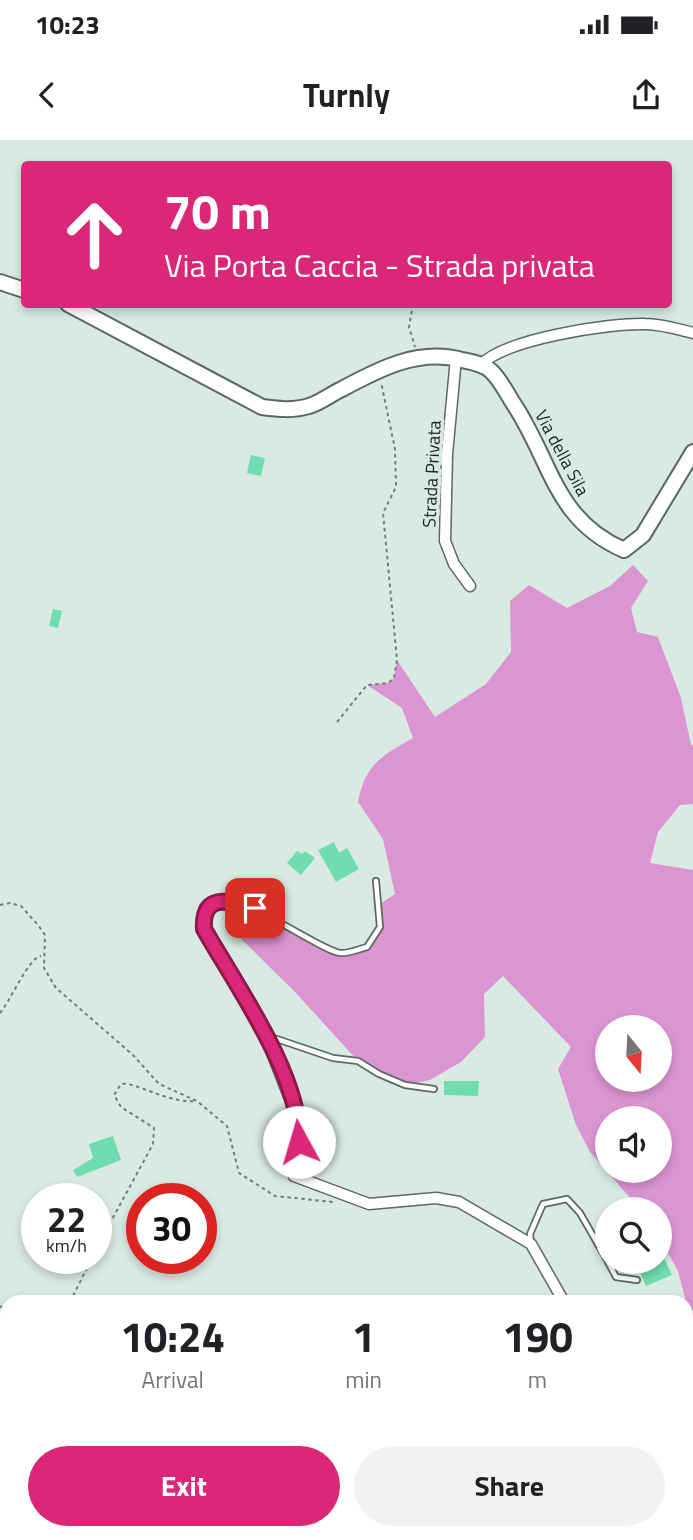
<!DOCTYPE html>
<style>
body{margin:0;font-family:"Titillium Web",sans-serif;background:#f2f2f2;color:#202124;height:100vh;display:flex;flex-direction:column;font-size:26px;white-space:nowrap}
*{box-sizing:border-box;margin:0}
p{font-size:23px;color:#757577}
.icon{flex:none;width:38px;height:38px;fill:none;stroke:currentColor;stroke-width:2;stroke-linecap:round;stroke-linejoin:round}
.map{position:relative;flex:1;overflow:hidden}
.sheet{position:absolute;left:0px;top:1155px;width:693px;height:245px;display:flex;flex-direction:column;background:#fff;border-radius:21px 21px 0 0;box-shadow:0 4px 10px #0003}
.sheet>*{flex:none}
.banner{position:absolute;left:21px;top:21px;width:651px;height:147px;border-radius:7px;box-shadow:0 4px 10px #0003;background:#db2777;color:#fff;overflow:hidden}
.needle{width:46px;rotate:162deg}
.tools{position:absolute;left:595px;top:875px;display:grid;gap:14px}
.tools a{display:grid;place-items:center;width:77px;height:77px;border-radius:50%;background:#fff;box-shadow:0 4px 10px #0003;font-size:35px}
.speed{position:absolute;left:21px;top:1043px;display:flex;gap:14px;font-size:35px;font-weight:700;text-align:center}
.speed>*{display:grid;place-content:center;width:91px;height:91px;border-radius:50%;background:#fff;box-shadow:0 4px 10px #0003;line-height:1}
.speed small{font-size:18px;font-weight:400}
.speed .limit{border:10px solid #d22;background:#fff;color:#111}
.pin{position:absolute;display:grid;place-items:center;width:60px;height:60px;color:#fff;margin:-30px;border-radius:14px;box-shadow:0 4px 10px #0006}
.me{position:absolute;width:77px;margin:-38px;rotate:354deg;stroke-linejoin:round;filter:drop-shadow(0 0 5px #0008)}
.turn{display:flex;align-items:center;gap:24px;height:147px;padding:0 28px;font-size:32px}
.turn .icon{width:91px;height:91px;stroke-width:2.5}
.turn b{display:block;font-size:49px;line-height:60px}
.eta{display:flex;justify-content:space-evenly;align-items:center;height:119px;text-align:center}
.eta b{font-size:42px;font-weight:700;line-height:49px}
.primary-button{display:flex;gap:14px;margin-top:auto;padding:14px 28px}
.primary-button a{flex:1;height:80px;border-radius:42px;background:#db2777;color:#fff;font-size:28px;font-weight:700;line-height:80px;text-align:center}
.primary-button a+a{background:#f2f2f2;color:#202124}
.status{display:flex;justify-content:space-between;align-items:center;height:49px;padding:0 35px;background:#fff;direction:ltr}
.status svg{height:19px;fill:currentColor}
header{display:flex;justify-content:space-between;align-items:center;height:91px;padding:0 28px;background:#fff;font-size:32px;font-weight:700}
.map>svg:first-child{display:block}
</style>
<div class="status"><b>10:23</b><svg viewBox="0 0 49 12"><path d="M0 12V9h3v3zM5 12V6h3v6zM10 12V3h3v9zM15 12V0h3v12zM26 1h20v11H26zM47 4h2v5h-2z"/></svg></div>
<header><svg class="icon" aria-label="back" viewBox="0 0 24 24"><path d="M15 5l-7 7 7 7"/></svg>Turnly<svg class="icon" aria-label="share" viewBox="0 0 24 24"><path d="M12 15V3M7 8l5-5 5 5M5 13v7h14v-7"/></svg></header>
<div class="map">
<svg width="693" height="1400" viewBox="0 0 693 1400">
<rect width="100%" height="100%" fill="#d8eae2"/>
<path fill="#dc95d3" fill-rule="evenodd" d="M633,425L648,441L631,468L637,492L658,497L681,558L691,605H693V664L680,665L658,692L650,723L693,730V1189L678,1131L660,1099V1069H640L590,1012L576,985L558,929L571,907L503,836L484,854L485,897L461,922L430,940L405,945L358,921L295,852L226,784L224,760L255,768L312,803L342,813L367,807L380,787V764L395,754L383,699L358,662C365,625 381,616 413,598L402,568L367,545L388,543L394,538L397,520L435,577L486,544L511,512L510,461L529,445L567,468L610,446ZM607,887H660V940H607ZM607,978H660V1031H607Z"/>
<path fill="#70dcb3" d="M251,315L265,318L261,336L247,333Z
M53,469L62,471L58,488L49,486Z
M334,702L339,713L347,708L359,729L336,742L318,710Z
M297,711L302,714L305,711L315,718L301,735L287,723Z
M444,941H479L478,956L444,955Z
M113,996L121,1020L77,1037L73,1030L93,1018L89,1004Z
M664,1118L672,1135L646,1146L636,1122H660Z"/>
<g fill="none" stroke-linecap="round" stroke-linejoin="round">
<defs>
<path id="lane" d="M376,741L380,787L367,807C359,809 348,814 340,813C312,809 200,717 204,789L265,895L333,918L358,921L379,934L405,945L434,949
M531,1103L530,1094L543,1064L567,1059L580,1073L607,1120
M608,1122L616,1137L637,1140
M611,1393L618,1400"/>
<path id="street" d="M456,218L447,314L445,401L454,424L470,446
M481,225C504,199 610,183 645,184C662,184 677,189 693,193
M265,895L298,979L294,1036L369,1064L436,1058L459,1062L531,1104L564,1162
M657,1393L659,1400"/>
<path id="secondary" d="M0,142L24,150
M68,164L262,267C277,269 293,271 309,266C320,263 331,254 342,249C379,229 419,208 462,220C472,222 484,224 491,231C501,240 508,256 515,266C552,323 555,380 624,410L643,395L693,312"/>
</defs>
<use href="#lane" stroke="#5a6962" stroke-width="8"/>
<use href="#street" stroke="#5a6962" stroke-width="13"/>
<use href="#secondary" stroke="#5a6962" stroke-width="18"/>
<path stroke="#737e79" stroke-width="2" stroke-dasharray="3.5 3.5" stroke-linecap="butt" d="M413,164L409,187L415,207
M337,582L367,545L388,543L394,538L397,520L383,373L396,347L395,309L381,242
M0,765L10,763L21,766L38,785L45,795L44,828L56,848L133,915L159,944L197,961L227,986L239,1033L275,1056L333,1062
M0,873C11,860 29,817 41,816
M96,1109L153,1004L154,988L121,967L114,955L121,944C135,941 168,964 196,961
M70,1162L92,1118
M0,1166L7,1171
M0,1213L7,1207
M0,1377L9,1400"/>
<use href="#lane" stroke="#fff" stroke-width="4.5"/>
<use href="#street" stroke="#fff" stroke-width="10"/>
<use href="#secondary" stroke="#fff" stroke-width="14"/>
</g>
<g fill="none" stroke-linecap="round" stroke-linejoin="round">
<defs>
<path id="route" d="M255,768C229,761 202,752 204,789C237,847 301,936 299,1002"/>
</defs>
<use href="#route" stroke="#8e194d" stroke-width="18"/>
<use href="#route" stroke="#db2777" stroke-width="12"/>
</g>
<g text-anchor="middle" stroke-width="7" stroke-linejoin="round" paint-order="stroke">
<g font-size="18" fill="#1f2522" stroke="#d8eae2">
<text transform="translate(562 313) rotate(62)" y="6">Via della Sila</text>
<text transform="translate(432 334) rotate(-87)" y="6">Strada Privata</text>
</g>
</g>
</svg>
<div class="tools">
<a><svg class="needle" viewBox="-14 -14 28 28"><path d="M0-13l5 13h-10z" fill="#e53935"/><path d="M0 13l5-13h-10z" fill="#757577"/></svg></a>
<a><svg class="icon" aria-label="sound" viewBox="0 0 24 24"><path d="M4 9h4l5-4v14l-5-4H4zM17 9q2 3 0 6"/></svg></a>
<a><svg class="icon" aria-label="search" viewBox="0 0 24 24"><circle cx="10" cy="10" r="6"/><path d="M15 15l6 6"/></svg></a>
</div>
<div class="speed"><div>22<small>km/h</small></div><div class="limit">30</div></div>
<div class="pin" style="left:255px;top:768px;background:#d93025"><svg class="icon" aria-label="arrive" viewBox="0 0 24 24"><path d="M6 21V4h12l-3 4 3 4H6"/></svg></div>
<svg class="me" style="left:299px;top:1002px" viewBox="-20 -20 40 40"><circle r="19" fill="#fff"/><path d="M0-13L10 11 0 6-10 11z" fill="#db2777"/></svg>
<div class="banner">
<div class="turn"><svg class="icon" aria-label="ahead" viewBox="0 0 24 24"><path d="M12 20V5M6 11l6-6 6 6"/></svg><div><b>70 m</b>Via Porta Caccia - Strada privata</div></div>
</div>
<section class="sheet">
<div class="eta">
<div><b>10:24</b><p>Arrival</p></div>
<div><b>1</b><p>min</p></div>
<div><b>190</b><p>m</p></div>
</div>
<div class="primary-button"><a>Exit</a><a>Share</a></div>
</section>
</div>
